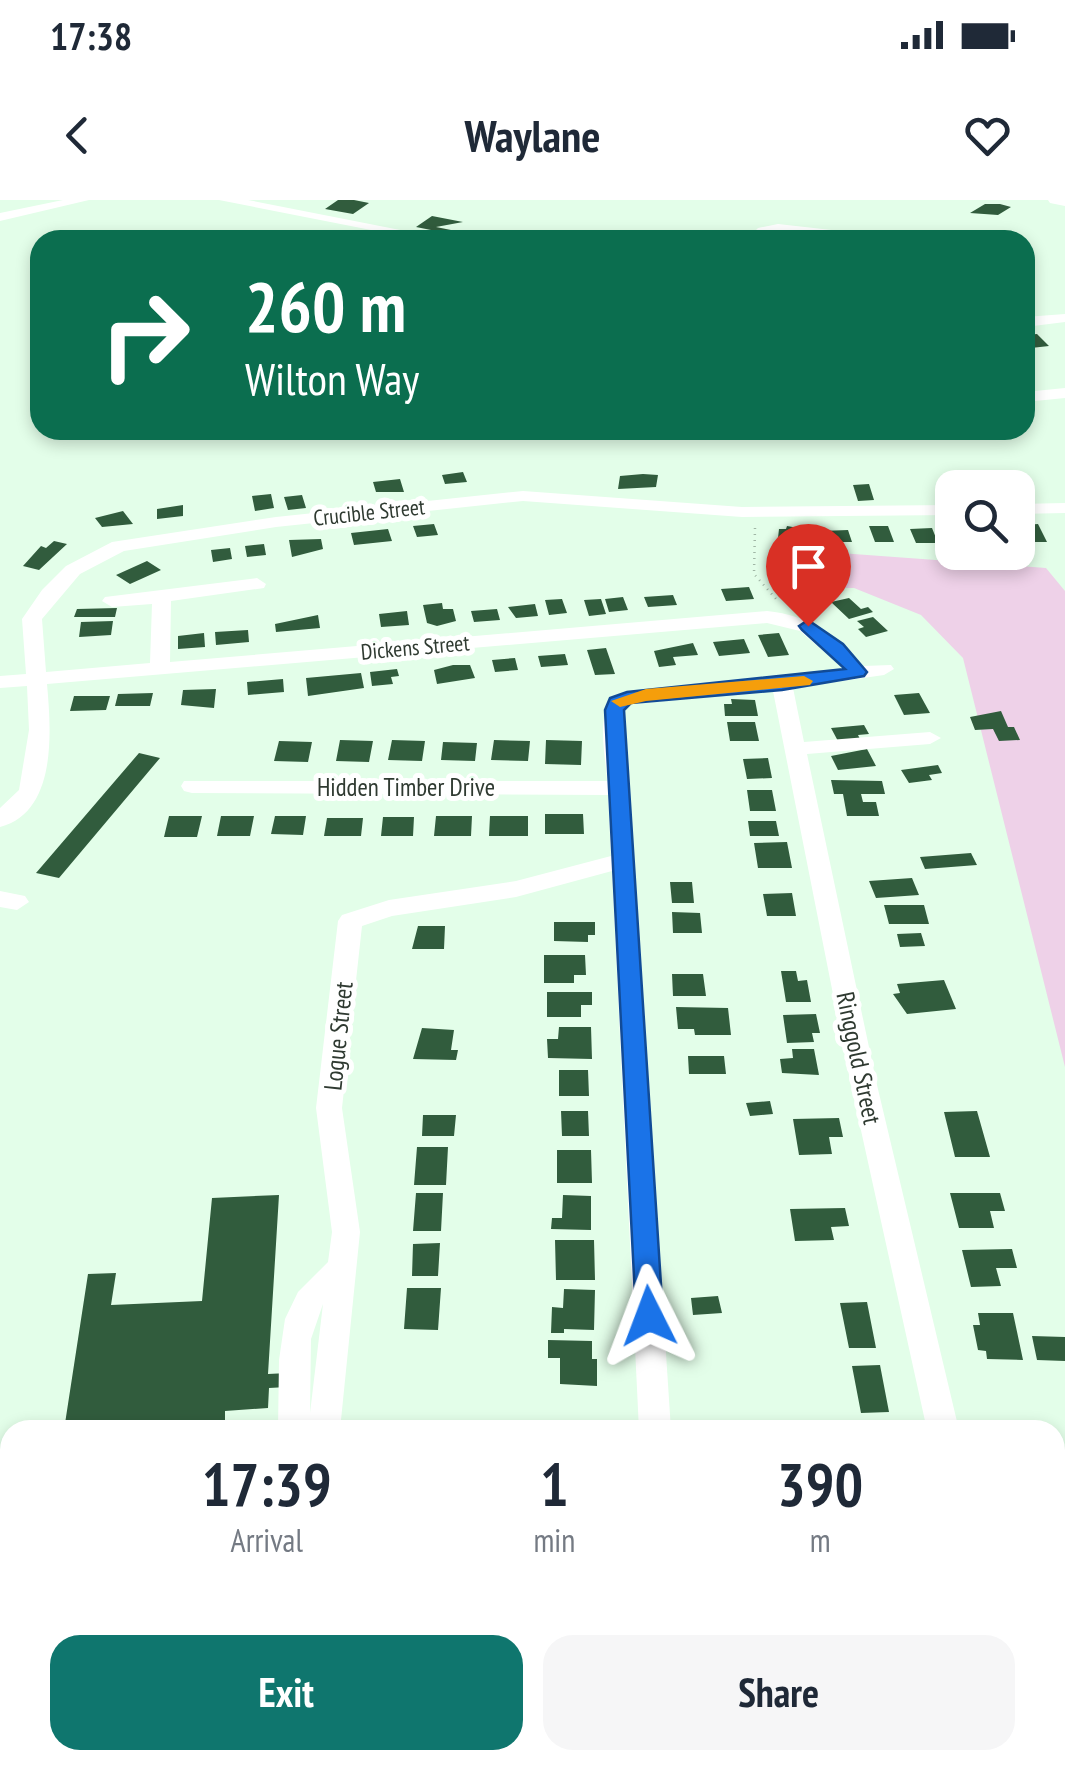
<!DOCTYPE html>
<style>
body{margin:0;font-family:"PT Sans Narrow",sans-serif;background:#f6f6f7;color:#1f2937;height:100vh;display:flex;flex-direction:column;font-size:38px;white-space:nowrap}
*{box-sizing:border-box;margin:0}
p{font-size:32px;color:#747a83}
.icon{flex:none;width:55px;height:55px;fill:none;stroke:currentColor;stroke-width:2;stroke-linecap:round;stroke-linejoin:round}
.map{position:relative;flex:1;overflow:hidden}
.details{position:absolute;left:0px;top:1220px;width:1065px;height:350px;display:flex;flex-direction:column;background:#fff;border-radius:30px 30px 0 0;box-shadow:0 5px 15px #0003}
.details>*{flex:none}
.top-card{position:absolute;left:30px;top:30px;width:1005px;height:210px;border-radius:30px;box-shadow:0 5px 15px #0003;background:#0b6e4f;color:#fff;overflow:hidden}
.fabs{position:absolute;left:935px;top:270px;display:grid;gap:20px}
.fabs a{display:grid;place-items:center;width:100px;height:100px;border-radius:20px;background:#fff;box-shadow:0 5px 15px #0003;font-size:50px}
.pin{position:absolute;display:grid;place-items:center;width:85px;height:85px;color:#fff;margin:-102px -42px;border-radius:50% 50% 50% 0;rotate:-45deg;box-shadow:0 0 10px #0007}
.pin .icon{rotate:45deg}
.me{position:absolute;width:110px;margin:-55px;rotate:357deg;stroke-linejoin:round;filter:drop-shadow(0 0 8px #0008)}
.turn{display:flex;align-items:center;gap:35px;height:210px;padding:0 50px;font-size:45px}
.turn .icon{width:130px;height:130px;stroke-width:2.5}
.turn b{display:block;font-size:70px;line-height:85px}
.eta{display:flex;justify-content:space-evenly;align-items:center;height:170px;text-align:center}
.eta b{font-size:60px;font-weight:600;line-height:70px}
.cta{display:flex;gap:20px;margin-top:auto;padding:20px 50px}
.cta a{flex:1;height:115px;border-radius:30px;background:#0f766e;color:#fff;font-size:40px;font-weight:600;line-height:115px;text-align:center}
.cta a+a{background:#f6f6f7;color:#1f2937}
.status{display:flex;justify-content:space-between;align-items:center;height:70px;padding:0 50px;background:#fff;direction:ltr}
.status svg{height:28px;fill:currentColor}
header{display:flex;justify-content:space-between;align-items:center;height:130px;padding:0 50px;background:#fff;font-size:45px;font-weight:600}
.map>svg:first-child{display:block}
</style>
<div class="status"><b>17:38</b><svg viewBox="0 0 49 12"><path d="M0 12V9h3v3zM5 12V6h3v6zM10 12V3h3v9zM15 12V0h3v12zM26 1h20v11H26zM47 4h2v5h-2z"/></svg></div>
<header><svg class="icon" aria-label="back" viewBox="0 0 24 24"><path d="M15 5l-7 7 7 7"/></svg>Waylane<svg class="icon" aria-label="heart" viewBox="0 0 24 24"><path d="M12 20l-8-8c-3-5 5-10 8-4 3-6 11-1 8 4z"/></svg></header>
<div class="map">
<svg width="1065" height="1570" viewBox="0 0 1065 1570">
<rect width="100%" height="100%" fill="#e3fee9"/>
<path fill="#eed1e8" d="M785,349L1046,368L1065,391V867L963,458L921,415L854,388H796Z"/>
<path fill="#315c3d" d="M338,0H354L369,3L353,14L325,9Z
M985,4H1000L1011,7L998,15L970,13Z
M432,16L463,22L436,27L451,30L446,33L416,27Z
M1037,134L1049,146L1031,148L1025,142V135Z
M463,272L467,282L445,284L442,275Z
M643,274L658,275L656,287L618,289L620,276Z
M400,279L404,292H376L373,282Z
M869,284L874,300L858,301L853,285Z
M271,294L274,308L255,311L252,296Z
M302,295L306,308L288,310L284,297Z
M183,305V316L157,319V309Z
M123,311L133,324L102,327L95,318Z
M434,324L438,335L417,337L413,326Z
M1038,324L1047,342H1030L1022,325Z
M787,326L809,330V341L778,338L779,329H786Z
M869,326H888L894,342H875Z
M932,328L938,343H916L910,329Z
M388,329L392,341L354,345L351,333Z
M848,330L852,342H824L821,331Z
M321,339L323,349L292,357L289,340Z
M54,341L67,344L39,370L23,366L41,346L46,348Z
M264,344L266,355L247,357L245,346Z
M230,348L232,359L213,362L211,350Z
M147,361L161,370L130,384L116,375Z
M749,387L754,399L726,401L721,389Z
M673,395L677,405L648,407L644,397Z
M623,397L628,410L609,412L605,399Z
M849,398L861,409L868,407L873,412L849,419L831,402Z
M562,399L567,413L549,415L545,400Z
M601,399L606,414L589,416L584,400Z
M442,403L443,409H453L456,421L437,426L427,423L423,405Z
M535,404L538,416L516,418L508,407Z
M117,408L115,417H74L77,409Z
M497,409L500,420L474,422L471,411Z
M407,411L409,425L381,427L379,414Z
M318,415L320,428L276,432L275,424Z
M873,417L888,431L866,437L858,429L864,427L857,421Z
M113,421L111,435L79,437L81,422Z
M248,430L249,442L216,445L215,432Z
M204,433L205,447L178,449V436Z
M779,433L789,455L768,457L758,435Z
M744,439L750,453L719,456L713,442Z
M693,443L698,455L673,457L676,465L659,467L654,451Z
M606,448L615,474L595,475L587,450Z
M565,454L568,465L541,467L538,456Z
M515,458L518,470L495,472L492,460Z
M453,465H470L475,478L437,484L434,470Z
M397,469L399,476L391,477L393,484L372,486L370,472Z
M361,473L364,488L308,496L306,478Z
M283,479L284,492L248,495L247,482Z
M216,489L214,508L181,505L183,490Z
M153,493L150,506H115L118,494Z
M919,493L930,513L904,515L894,495Z
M74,496H110L106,510L70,511Z
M731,499L755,500L758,516H725L724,504H732Z
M1001,511L1008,527H1014L1020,540L999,541L993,529L975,530L970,517Z
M727,522H755L759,541H730Z
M864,525L869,534L858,535L861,541L839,543L831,528Z
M340,540L373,541L369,562L336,561Z
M392,540L425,541L422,561L388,560Z
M494,540L530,541L528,561L491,560Z
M546,540L582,541L581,565L545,564Z
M279,541L312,542L308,562L274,561Z
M443,542L477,543L475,561L441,560Z
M867,549L876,566L838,570L831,556Z
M139,553L160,558L59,678L36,673Z
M768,558L772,578L747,579L743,559Z
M938,565L942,573L929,575L932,580L909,583L901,570Z
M831,580L882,581L885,594H861L863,602H876L879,616H847L843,594H834Z
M747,590H772L776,611H750Z
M545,614H583L584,634H545Z
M169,616H202L197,637H164Z
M221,616H254L250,636H217Z
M275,616H306L303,635L271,634Z
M436,616H472L471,636H434Z
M490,616H528V636H489Z
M383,617H414L413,636H381Z
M327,618H363L361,636H324Z
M748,621H776L779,636H750Z
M787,642L792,668H758L754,643Z
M971,653L977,665L925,669L920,657Z
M912,678L919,695L876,698L869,681Z
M670,682H692L694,703H672Z
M792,693L796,716H767L763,694Z
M884,705H924L929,724H889Z
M672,712L700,713L702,733H673Z
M554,722H595V735H588V742L554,741Z
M418,726H445L444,749H412Z
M921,733L925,746L900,747L897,734Z
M544,755H585L586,775H574V783H544Z
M781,771H796L798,781L807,780L811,802H786Z
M672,774H703L706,796H673Z
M944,780L956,809L907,814L893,794L900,793L897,784Z
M547,792H592V805H581V817H547Z
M676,807L728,808L731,835H695L694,829H678Z
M816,814L820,833H812L814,842L787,843L783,815Z
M559,827H591L592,859L548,858L547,839H558Z
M422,828L454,830L451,850H458L456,860L413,859Z
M792,849H814L819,875L782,873L780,859L793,858Z
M688,856H724L726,874H689Z
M559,870H588L589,896H559Z
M770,901L773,914L750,916L746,903Z
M561,911H588L589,936H562Z
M977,911L990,957H955L944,912Z
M423,915H456L454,936H422Z
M839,918L843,937H829L832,954L799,955L793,919Z
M417,947H448L446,985H414Z
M557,950H591L592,983H557Z
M416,993H443L441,1031H413Z
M950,993H1000L1005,1011H990L994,1028H959Z
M279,995L268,1174L288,1173L287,1187L269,1188L268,1208L225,1211V1221L64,1230L88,1074L116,1073L111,1105L202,1101L212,998Z
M563,995L591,996V1030L551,1029L552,1018H562Z
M845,1008L849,1026L831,1027L834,1040L795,1041L790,1009Z
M555,1040H594L595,1080H556Z
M440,1043L438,1076H412L413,1044Z
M1012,1049L1017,1068H996L1001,1086L971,1087L962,1050Z
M407,1088H441L438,1130L404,1129Z
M564,1089L595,1090L594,1130L564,1129V1133H551L552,1107L563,1108Z
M718,1096L722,1113L693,1115L691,1098Z
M867,1102L876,1148H849L840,1103Z
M978,1113H1013L1023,1160L987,1159L986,1151L978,1150L973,1125H980Z
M1032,1136L1065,1137V1161L1037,1160Z
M548,1140L592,1141V1159H597V1186L560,1184V1158H548Z
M880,1165L889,1212L861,1213L852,1166Z
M1055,1356H1065V1394H1055Z
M1065,1430V1482H1061L1055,1459V1431Z
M550,1560H621L622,1570H550Z
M905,1560H970L972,1570H907Z"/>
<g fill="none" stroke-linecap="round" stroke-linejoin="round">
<path stroke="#a0b6a5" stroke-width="2.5" stroke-dasharray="1 5" stroke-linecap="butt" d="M755,328L754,374L777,400"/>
<path fill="#fff" fill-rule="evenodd" d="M63,0H89L0,21V13Z
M219,0H248L451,40H422Z
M1048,0H1065V6L1050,3Z
M778,24L885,36L892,40C856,40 809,30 777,32C765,33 759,40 746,40L758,28Z
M1065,114V122L1025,127V117Z
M1065,188V198L1025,202V192Z
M523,291L742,307L952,305V315L742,317L523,301L276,327L124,351L80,374L42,419L46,472L150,463L152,404L112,407L102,401L105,397L257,378L266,384L264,388L171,401L170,462L767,411C809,415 836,435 863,466L891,465L894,469L884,475L793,488L804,542L930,532L941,538L930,544L807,554L877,885L959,1230H927L851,885L773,491L632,504L624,510L671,1230H639L612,671L516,697L392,716L362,726L342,908L360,1032L340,1230H278L279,1160L285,1119L298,1092L328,1062L332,1032L316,908L338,721L342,715L389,700L516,681L611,656L608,595L192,593L184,591L181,586L184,581H607C606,555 593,507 620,494L844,469L800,431L767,423L47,484C51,529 58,612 0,627V608L19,590L29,530L27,486L0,488V476L26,474L22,419L42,390L66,366L112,342L276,317ZM323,1104L310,1213L311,1139Z
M1065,303V313L1018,314V304Z
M0,691L25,696L29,702L17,710L0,707Z
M1055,1486H1065V1522H1055Z
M101,1560H157L161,1570H98Z
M288,1560H324L323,1570H287Z
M655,1560H691L692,1570H656Z
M998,1560H1034L1036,1570H1000Z"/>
</g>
<path fill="#1a73e8" stroke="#114b97" stroke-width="2.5" d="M808,420L843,444L867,472L864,476L782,490L631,503L624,510L663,1116L659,1124L649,1128L640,1124L636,1116L605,510L610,498L627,492L845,469L802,430L799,426Z"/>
<path fill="#f59e0b" d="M804,476L813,481L810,485L646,501L620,507L611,501L646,489Z"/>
<g text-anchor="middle" stroke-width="10" stroke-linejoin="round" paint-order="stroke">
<g font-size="22" fill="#2f3a31" stroke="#fff">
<text transform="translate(369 312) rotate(-6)" y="8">Crucible Street</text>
<text transform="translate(415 447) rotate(-5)" y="8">Dickens Street</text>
</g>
<g font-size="25" fill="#2f3a31" stroke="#fff">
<text x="406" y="596">Hidden Timber Drive</text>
<text transform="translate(338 836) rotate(-84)" y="9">Logue Street</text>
<text transform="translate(859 858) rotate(78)" y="9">Ringgold Street</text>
</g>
</g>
</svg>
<div class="fabs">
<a><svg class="icon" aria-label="search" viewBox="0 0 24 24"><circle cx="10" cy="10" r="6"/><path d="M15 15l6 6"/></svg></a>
</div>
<div class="pin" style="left:808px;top:426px;background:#d93025"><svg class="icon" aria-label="arrive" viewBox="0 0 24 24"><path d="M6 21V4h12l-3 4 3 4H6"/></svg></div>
<svg class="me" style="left:649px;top:1116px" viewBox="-20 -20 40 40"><path d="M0-17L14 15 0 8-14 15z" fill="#1a73e8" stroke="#fff" stroke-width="4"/></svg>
<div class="top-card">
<div class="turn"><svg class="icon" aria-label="right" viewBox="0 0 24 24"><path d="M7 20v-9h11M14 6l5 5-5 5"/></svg><div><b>260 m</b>Wilton Way</div></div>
</div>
<section class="details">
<div class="eta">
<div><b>17:39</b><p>Arrival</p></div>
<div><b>1</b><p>min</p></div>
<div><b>390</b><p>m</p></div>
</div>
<div class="cta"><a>Exit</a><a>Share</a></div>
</section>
</div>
